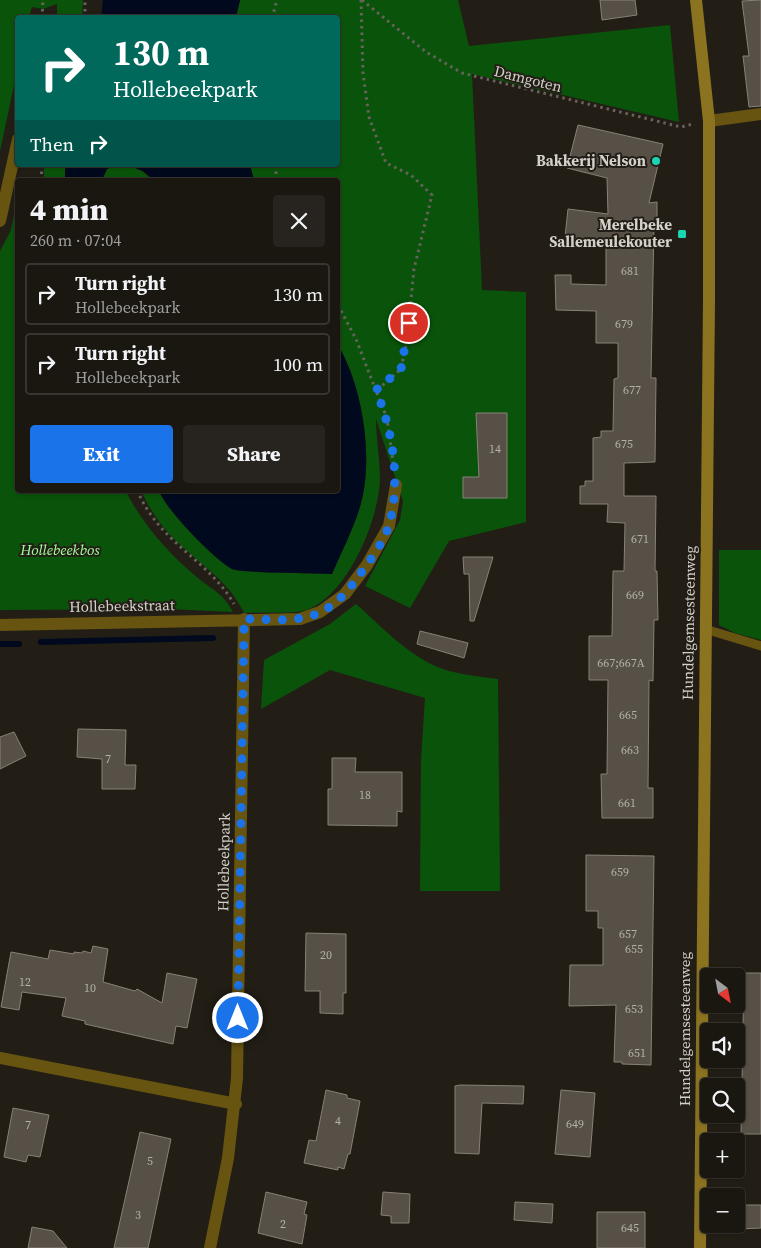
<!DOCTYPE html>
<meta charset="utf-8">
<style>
body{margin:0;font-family:"Source Serif 4",serif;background:#27231e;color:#f1f3f6;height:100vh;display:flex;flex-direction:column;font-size:19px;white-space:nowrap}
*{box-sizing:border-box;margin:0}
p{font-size:16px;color:#9f9f9f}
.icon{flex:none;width:28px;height:28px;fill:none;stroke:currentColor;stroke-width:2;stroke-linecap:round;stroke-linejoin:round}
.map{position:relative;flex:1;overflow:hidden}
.drawer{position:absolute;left:15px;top:178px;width:325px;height:315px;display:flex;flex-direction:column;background:#1a1610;border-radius:5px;box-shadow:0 1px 4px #0004,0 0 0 1px #383530}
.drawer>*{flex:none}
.top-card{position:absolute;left:15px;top:15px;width:325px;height:152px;border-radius:5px;box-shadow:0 1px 4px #0004,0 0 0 1px #383530;background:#00695c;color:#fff;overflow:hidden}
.needle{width:32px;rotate:148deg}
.buttons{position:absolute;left:700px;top:968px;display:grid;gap:10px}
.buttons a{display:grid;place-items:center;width:45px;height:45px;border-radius:5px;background:#1a1610;box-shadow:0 1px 4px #0004,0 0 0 1px #383530;font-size:25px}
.pin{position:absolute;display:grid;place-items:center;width:42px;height:42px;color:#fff;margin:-21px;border:2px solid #fff;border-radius:50%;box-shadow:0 1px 5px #0007}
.me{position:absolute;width:55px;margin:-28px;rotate:0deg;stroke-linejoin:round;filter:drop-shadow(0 0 4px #0008)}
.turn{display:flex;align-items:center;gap:18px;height:105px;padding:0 15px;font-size:22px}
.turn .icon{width:65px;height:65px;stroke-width:2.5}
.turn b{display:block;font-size:35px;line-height:42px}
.then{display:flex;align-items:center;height:48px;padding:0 15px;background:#0003;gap:10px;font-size:19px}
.round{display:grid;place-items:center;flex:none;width:52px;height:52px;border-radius:5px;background:#27231e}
.head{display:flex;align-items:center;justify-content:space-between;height:85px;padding:0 15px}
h1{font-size:30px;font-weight:800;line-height:38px}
.action{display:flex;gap:10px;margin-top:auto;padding:10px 15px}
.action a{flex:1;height:58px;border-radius:5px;background:#1a73e8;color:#fff;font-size:20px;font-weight:800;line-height:58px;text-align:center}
.action a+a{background:#27231e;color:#f1f3f6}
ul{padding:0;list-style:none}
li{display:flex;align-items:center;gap:15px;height:62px;margin:0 10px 8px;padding:0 5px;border:2px solid #383530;border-radius:5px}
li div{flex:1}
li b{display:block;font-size:19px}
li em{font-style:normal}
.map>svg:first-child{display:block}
</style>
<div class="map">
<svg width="761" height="1248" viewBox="0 0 761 1248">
<rect width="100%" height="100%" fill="#221e16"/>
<path fill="#09540a" d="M0,0H83L82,17H57V4L43,9L32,7L29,17L18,18L17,71L0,151Z
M240,0H458L469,46L670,25L679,122L472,74L482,290L526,292V522L449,541L410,608L365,586L400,520L403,501L376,419C376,439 380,459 380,480C378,521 349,592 309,609C296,615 259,611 244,613C227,576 190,559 165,529C155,517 147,504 141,490H159C164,508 214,559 232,569C239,573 317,573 332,574C341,553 351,532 359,510C375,461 363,388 338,345V180H254L250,165H338V18L236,17Z
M44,165H65V180H44Z
M118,165C133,165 142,170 153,180H102L107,169Z
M17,200L18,490H125C143,525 168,553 198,578C215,592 222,592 233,612L169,609L0,610V251L11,230Z
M719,550H761V640L735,633L719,625Z
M356,604C383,628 413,661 449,671C465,675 482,677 498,679L500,891H420L421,759L425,698L330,670L261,709L264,660L330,624Z"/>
<path fill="#00091e" d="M103,0H240L236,17H101Z
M65,165H118L107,169L102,180H65Z
M127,165H250L254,180H153L143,171Z
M338,345C363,388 375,461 359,510C352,532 341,553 332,574C317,573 240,573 232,569C215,560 164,508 159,490H338Z"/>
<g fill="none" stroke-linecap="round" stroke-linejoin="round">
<path stroke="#00091e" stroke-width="6" d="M41,642L213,638
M0,644H19"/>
</g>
<path fill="#565047" stroke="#878177" d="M600,0H635L637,15L602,20Z
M761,0V106L749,107L743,56H749L742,1Z
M578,125L663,144L649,203L657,202V227H654L651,378H656L655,462L624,463V496H656L655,571H657L658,620H654L653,681L649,680L648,788H653V818H602L601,774H607L608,680H589V636H612L613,571H624L625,523L607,522L608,504H580V486H585V481H593V438L601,437V431H613L614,379L618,378V343H596V311L556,310L555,275H571V284L606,285V243L565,237L568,209L608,214L607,178L567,168Z
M476,413H507V498H463V477H479Z
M463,557H493L474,621H470L469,574H464Z
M420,631L468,643L464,658L417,644Z
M78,729L126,730L125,765H136L135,789H102V759L77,757Z
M14,732L26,756L0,769V737Z
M332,758H356L355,772H402V812L397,811V826L328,825V789H332Z
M586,855L654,856L651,1065L622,1064V1062H614L616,1005L569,1006L570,965H603V928H598V911H586Z
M306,933L346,934V993H343V1014L320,1013V991H305Z
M93,946L108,949L103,982L135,991L137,989L162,1003L167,973L197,979L187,1028L176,1026L173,1044L85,1024V1021L62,1016L66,998L22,992L19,1010L1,1007L11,952L48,959L50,950L74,954V952L82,953L83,951L91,953Z
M744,973H761V1134H741Z
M460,1085L524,1086L523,1104L482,1103L479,1154L455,1153V1086Z
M326,1090L347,1095V1098L360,1101L350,1154H348L344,1169L338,1167V1170L304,1163L309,1140L316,1141Z
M561,1090L595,1093L590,1157L555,1154Z
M13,1108L49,1115L40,1157L28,1155L26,1162L4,1157Z
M140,1132L171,1139L148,1248H114Z
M266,1192L307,1202L304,1214L307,1215L302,1244L258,1233Z
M383,1192L410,1194L409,1223H391V1216L381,1215Z
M515,1202L553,1204L552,1223L514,1220Z
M741,1205H761V1228L740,1229L738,1226V1207Z
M597,1212H645V1248H597Z
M32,1227L53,1231L67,1248H28Z"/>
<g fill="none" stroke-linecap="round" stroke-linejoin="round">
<path stroke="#67635c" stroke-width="3" stroke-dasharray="2.5 4" stroke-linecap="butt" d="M361,0L363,73L369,117L386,163L411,175L432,195L414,269L407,341L401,369L376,391L387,418L394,469
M362,0L426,52L462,73L681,127L693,124
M42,18L43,0
M85,18V0
M272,18L277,0
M41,165L42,180
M275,165L277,180
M338,305L356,339L376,391
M137,490C160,544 208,559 234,604"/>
<path stroke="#675411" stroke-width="9" d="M705,629L761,646"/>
<path stroke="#675411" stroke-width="12" d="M709,121L761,114
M0,221L18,139
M0,625L300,619L320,612L345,594L367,565L389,526L396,485
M0,1058L236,1104
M210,1248L228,1158L237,1078L244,619"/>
<path stroke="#8b7320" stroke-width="12" d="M696,0L709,121V300L700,1248"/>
</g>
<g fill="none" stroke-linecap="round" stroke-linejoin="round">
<path stroke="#1a73e8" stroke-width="9" stroke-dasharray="0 16.2" d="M238,1018L244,619C268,619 297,623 319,613C336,605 348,591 358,577C369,562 384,542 389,525C401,481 393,432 376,390L401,369L409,323"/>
</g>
<g fill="#1ad5b2" stroke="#221e16" stroke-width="2">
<circle cx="656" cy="161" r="5"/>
<rect x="677" y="229" width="10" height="10" rx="2.5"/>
</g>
<g text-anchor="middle" stroke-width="4" stroke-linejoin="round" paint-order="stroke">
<g font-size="12" fill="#b4b1aa">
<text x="630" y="275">681</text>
<text x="624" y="328">679</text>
<text x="632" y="394">677</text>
<text x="624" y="448">675</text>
<text x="495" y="453">14</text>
<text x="640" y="543">671</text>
<text x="635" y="599">669</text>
<text x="621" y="667">667;667A</text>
<text x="628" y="719">665</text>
<text x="630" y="754">663</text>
<text x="108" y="763">7</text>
<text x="365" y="799">18</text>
<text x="627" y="807">661</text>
<text x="620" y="876">659</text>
<text x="628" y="938">657</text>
<text x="634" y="953">655</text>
<text x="326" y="959">20</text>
<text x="25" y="986">12</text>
<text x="90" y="992">10</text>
<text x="634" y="1013">653</text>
<text x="637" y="1057">651</text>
<text x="338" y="1125">4</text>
<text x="575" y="1128">649</text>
<text x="28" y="1129">7</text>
<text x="150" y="1165">5</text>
<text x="138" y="1219">3</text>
<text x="283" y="1228">2</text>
<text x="630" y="1232">645</text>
</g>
<g font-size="15" fill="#d4d1cb" stroke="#221e16">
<text transform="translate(528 79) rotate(14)" y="5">Damgoten</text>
<text transform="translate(122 606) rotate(-1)" y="5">Hollebeekstraat</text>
<text transform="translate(689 623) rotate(-89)" y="5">Hundelgemsesteenweg</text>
<text transform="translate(224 862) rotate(-89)" y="5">Hollebeekpark</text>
<text transform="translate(685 1029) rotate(-90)" y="5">Hundelgemsesteenweg</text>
</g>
<g font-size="15" font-weight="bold" fill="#d4d1cb" stroke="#221e16" text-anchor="end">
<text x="646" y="166">Bakkerij Nelson</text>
<text x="672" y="230">Merelbeke<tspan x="672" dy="17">Sallemeulekouter</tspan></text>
</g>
<g font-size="15" font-style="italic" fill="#a1fe9b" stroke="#221e16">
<text x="60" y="555">Hollebeekbos</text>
</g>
</g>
</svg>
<div class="buttons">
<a><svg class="needle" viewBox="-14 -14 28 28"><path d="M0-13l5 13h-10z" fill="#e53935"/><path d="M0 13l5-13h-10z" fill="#9f9f9f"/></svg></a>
<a><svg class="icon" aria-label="sound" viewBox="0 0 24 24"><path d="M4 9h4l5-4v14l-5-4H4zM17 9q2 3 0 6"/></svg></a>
<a><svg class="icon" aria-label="search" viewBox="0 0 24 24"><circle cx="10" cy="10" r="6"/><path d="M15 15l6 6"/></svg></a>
<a>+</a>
<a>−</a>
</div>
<div class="pin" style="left:409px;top:323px;background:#d93025"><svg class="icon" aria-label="arrive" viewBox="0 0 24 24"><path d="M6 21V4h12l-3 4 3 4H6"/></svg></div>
<svg class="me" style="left:238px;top:1018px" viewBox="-20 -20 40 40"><circle r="17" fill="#1a73e8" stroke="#fff" stroke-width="3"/><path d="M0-11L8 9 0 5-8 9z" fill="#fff"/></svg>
<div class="top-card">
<div class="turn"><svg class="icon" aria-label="right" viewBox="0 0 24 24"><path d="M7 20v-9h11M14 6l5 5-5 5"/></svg><div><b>130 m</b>Hollebeekpark</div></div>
<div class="then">Then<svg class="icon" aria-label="right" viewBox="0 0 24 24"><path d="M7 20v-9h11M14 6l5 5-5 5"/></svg></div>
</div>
<section class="drawer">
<div class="head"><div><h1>4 min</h1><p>260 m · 07:04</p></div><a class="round"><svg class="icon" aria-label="close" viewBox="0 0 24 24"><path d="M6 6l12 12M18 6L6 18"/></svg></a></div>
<ul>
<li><svg class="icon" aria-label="right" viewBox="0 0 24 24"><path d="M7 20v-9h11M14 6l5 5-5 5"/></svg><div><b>Turn right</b><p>Hollebeekpark</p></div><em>130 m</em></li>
<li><svg class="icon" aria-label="right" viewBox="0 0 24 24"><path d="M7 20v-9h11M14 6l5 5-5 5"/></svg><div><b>Turn right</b><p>Hollebeekpark</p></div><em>100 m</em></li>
</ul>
<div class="action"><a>Exit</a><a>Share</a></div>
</section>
</div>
